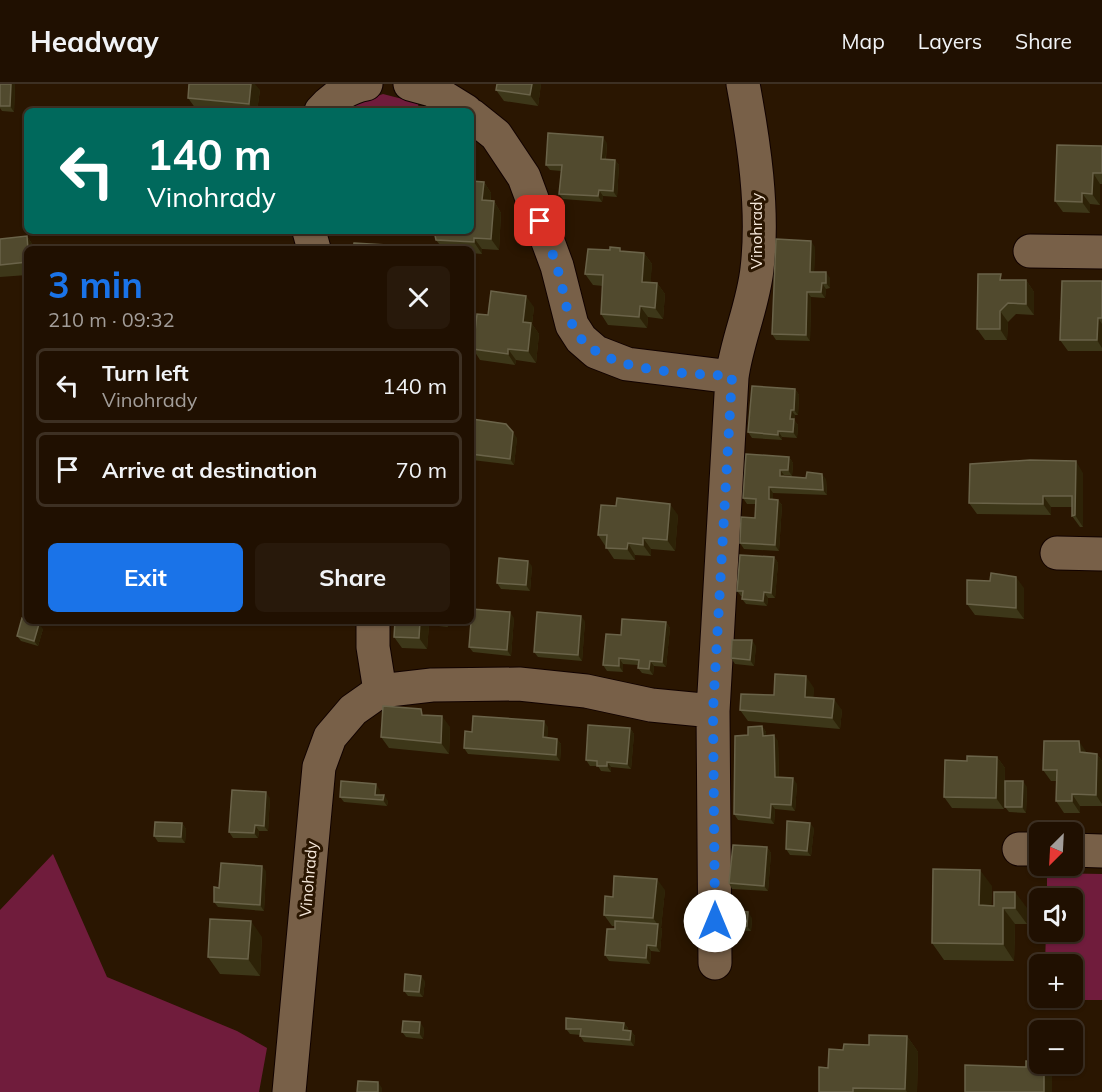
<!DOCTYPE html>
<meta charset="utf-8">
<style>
body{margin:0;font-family:Mulish,sans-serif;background:#28190b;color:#f1f3f6;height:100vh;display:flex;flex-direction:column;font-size:22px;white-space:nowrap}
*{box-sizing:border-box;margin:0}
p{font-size:20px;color:#a29d99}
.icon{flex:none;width:33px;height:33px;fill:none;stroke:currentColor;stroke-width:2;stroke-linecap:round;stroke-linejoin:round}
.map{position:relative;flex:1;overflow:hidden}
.details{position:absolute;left:24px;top:162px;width:450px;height:378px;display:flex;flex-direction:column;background:#201001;border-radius:9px;box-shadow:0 2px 4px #0004,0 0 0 2px #3d3023}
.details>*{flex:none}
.guide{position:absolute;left:24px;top:24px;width:450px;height:126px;border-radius:9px;box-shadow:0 2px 4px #0004,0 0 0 2px #3d3023;background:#00695c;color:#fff;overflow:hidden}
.needle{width:39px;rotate:204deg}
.buttons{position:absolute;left:1029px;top:738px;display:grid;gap:12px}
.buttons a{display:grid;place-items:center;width:54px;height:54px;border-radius:9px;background:#201001;box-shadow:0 2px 4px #0004,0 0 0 2px #3d3023;font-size:30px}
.pin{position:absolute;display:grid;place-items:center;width:51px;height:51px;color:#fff;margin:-26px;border-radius:12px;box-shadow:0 3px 9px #0006}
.me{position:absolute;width:66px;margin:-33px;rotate:0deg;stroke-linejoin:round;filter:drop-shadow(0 0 4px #0008)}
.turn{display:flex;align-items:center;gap:21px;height:126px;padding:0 24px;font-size:27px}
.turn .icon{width:78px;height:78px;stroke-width:2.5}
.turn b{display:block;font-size:42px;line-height:51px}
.round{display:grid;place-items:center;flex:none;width:63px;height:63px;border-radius:9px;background:#28190b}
.summary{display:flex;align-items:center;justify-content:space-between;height:102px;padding:0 24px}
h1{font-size:36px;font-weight:700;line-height:45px;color:#1a73e8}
.primary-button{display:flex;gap:12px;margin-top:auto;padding:12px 24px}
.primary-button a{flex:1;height:69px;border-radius:9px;background:#1a73e8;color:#fff;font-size:24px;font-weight:700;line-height:69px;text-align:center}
.primary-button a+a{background:#28190b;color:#f1f3f6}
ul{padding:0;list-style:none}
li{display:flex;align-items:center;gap:18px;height:75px;margin:0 12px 9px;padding:0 12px;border:3px solid #3d3023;border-radius:9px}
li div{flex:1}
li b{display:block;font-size:22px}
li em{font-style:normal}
header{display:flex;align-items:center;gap:36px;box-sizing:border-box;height:84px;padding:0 30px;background:#201001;border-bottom:2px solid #3d3023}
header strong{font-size:28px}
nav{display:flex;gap:33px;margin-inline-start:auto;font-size:21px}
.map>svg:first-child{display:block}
</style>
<header>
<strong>Headway</strong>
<nav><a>Map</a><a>Layers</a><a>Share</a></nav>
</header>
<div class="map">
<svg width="1102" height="1008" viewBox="0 0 1102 1008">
<rect width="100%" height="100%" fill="#2a1601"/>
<path fill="#701c3c" d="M383,10L418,19L419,27H343L346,23Z
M53,770L107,893L237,947L267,964L259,1008H0V826Z
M1047,789L1102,790V916H1044V914H1072V880H1045L1046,848H1072V814H1047Z"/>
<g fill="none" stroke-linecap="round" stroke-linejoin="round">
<defs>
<path id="minor" d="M410,0L432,6L466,27
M321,27C332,14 349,3 366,0
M471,31L496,51L524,93L557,182L572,241L581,255L596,268L627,280L732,293
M309,147L314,165
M1030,167L1102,168
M1057,469L1102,470
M373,537V563L380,607
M1019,765H1040
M1072,766L1102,767
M715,879L713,627L732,293C737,256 753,222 757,185C764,125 754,59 743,0
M289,1008L319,683L330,653L353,626L380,607L432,601L519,600L586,607L651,621L713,627"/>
</defs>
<use href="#minor" stroke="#110200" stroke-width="35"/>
<use href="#minor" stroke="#786048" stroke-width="33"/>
</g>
<path fill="#3d3719" d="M0,0H15L14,28L2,27L0,24Z
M541,0L538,22L504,17L496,6Z
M260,6L257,27H216L196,25L188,14Z
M607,59L606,75L615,76L619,81L617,113L603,112L602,118L563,115L559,110L561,87L550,86L546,81Z
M1102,62V100H1100V121L1090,120V129L1063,128L1055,117Z
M484,98L491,109V117H494L501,129L499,166L482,165V170L471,169V165H443L436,156Z
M27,152L34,163L35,165H27V191L0,193V155Z
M815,163L814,188L830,194V204L826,205L825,214L811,213L810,257L776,256L772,250Z
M623,167L644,169L652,180L650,199H657L665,210L663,235L648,233L647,244L608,241L601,230L603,202L593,201L585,190Z
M1005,196H1026L1034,208V231L1016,230L1008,238L1007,256H985L977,245Z
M1102,197V267H1068L1060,256Z
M534,223L532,240L539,250L536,279L516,276L515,281L480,276L473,265L488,231Z
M795,305L799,311L798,331H795L794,336L798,341L797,354L782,353V356L752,354L748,348Z
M471,340L517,354L514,381L472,376L471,374Z
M789,373L793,379L792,392L784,391V393L826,395L827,411L773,409V415L778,416L782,421L779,467L744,465L740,459L755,434L756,420H747L743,414Z
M1083,389V443H1080L1072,432V423H1051V431L977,430L969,419Z
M678,431L675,467L651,465V472L635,471V476L614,475L598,451Z
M774,473L778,479L775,514H768L767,522L746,520L742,515V512H741L737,507Z
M532,482L530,507L501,505L497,499Z
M1024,504V535L975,531L967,520Z
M514,534L511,572L473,568L469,563Z
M311,537H337V540L312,538Z
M395,537H448V543L429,541L427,565L402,564L394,553Z
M585,537L582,577L538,573L534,568Z
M666,538L670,544L666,583L654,582L653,591L642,589L638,584V581L623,580V588L607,587L603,581L621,551Z
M43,545L38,562L21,557L17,552Z
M756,562L754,582L735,580L731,574Z
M814,604L813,613L842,626L840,645L748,637L740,626Z
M426,631L450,643L449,670L389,664L381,653Z
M762,642L766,648V651L778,657L779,693L797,700L795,727L775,725L774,740L738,736L734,730L748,651Z
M548,643L547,654L557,655L561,660L560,677L468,670L464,664L472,648Z
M630,644L634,650L631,685L611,683V688L601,687L598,682H590L586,676Z
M1087,669L1097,670L1102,677V722H1080V729H1064L1056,717L1057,697H1051L1043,686Z
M997,673L1005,684L1004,725L952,724L944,713L967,677Z
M1027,703L1026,729L1009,728L1005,723Z
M380,706L379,711L388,717L387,722L344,718L340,713Z
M270,714L268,747H259L258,754H233L229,748Z
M182,739L186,745L185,759L158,758L154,752Z
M814,744L811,772L790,771L786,765Z
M767,763L771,769L768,807L732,805L729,799Z
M266,787L264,827L218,823L214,818L219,804Z
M992,802L991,822L1027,824V840H1015L1014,877L944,876L932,859Z
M665,806L661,844L662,845L660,868L651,867L650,880L609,877L605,871L615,845V842H612L604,831L613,813Z
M752,834L751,847L727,846L723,841Z
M262,853L260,892L220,890L208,873Z
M425,897L423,913L408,912L404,907Z
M624,939L628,944V946L631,947L635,952L634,962L584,958L580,952L581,951L570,950L566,945Z
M424,944L423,955L406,953L402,948Z
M907,952L918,968L917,1008H819L828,984L843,966Z"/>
<path fill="#2d2207" d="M11,0H15L14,28L10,22Z
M251,0H255L260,6L257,27H254L249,20Z
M532,0H541L538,22L530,11Z
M603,53L607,59L605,80L601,75Z
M615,76L619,81L617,113L613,107Z
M1093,89L1100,100V121L1092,110Z
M484,98L491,109L490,127L482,116Z
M599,106L603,112L602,118L598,112Z
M1082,109L1090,120V129L1082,118Z
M494,117L501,129L499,166L491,155Z
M27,152L34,163L35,165H28Z
M474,154L482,165V170L474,158Z
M811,157L815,163L814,193L810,188Z
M644,169L652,180L650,209L642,198Z
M826,188L830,194V204L826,199Z
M1026,196L1034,208V231L1026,220Z
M657,199L665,210L663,235L655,224Z
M822,199L826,205L825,214L821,208Z
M807,208L811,213L810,257L806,251Z
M526,212L534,223L532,240L539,250L536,279L528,267L523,238Z
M640,222L648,233L647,244L639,233Z
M1000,227L1008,238L1007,256L1000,245Z
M1098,234L1102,240V264L1097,256Z
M508,265L516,276L515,281L508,270Z
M795,305L799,311L798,331L794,326Z
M791,326L795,331L794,336L798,341L797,354L793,348L790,335Z
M778,347L782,353V356L778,351Z
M513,348L517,354L514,381L510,375Z
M789,373L793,379L792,392L788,386Z
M1076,377L1083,389V443L1075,431Z
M780,386L784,391V398L780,392Z
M822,390L826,395L827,411L823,406Z
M769,403L773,409V421L769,415Z
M1043,412L1051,423V431L1043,420Z
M778,416L782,421L779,467L775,461Z
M670,420L678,431L675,467L667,456Z
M643,454L651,465V472L643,461Z
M628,459L635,471V476L627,465Z
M774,473L778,479L775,514L771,509Z
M528,477L532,482L530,507L526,501Z
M1016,493L1024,504V535L1016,524Z
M764,508L768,514L767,522L763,517Z
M510,528L514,534L511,572L507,566Z
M581,532L585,537L582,577L578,571Z
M420,537H426L429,541L427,565L419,554Z
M444,537H448V543Z
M666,538L670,544L666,583L662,578Z
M39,540L43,545L38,562L34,557Z
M752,556L756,562L754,582L750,576Z
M619,574L623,580V588L619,582Z
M650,577L654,582L653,591L649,585Z
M806,592L814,604L813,624L805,613Z
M834,615L842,626L840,645L832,634Z
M442,632L450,643L449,670L441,659Z
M544,637L548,643L547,659L543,653Z
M762,642L766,648L767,657L763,652Z
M630,644L634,650L631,685L627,680Z
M774,651L778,657L779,699L775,693Z
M557,655L561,660L560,677L556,671Z
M1079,657L1087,669L1080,668Z
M1097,670L1102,677V720L1096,711Z
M997,673L1005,684L1004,725L996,714Z
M607,678L611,683V688L607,682Z
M793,694L797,700L795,727L791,721Z
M1023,697L1027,703L1026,729L1022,723Z
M376,700L380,706L379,716L375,711Z
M266,708L270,714L268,747L264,742Z
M1072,710L1080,722V729L1072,717Z
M384,711L388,717L387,722L383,716Z
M771,720L775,725L774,740L770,734Z
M182,739L186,745L185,759L181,753Z
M810,739L814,744L811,772L807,767Z
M255,741L259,747L258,754L254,749Z
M767,763L771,769L768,807L764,802Z
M262,782L266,787L264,827L260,821Z
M980,786L992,802L991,838L979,821Z
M657,795L665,806L661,844L662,845L660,868L656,862L658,841L653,834Z
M1015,808L1027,824V840L1015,824Z
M1003,824L1015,840L1014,877L1003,860Z
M748,828L752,834L751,847L747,842Z
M251,837L262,853L260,892L248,875Z
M647,861L651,867L650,880L646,874Z
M421,892L425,897L423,913L419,908Z
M420,938L424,944L423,955L419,949Z
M624,939L628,944L627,952L623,946Z
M631,947L635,952L634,962L630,956Z
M907,952L918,968L917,1008H907L905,1005Z
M1044,980H1046L1052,989V1008H1044Z
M378,998L382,1004V1008H378Z"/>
<path fill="#514a2e" stroke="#6a6349" stroke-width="1.5" d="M0,0H11L10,22H0Z
M189,0H251L249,20L188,14Z
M497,0H532L530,11L496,6Z
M548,49L603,53L601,75L615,76L613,107L599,106L598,112L559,110L562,81H546Z
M1057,61L1102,62V89H1093L1092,110L1082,109V118L1055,117Z
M471,97L484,98L482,116L494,117L491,155L474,154V158L436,156L434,147H471Z
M27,152L28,165H27V178L0,181V155Z
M776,155L811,157L810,188H826V199H822L821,208H807L806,251L772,250Z
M354,159L387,161V165H353Z
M610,163L620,164V167L644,169L642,198L657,199L655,224L640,222L639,233L601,230L603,191L585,190L588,165L610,166Z
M978,190H1001L1000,196H1026V220L1008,219L1000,227V245H977Z
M1062,197H1102V234H1098L1097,256H1060Z
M491,207L526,212L523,238L531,239L528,267L508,265V270L473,265L477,230L488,231Z
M752,302L795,305L794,326H791L790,335H794L793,348L778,347V351L748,348Z
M472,335L506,340L513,348L510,375L471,370V340Z
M746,370L789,373L788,386H780V392L806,394L807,388L822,390L823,406L769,403V415L778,416L775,461L740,459L741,433L755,434L756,415L743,414Z
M1030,376L1076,377L1075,431L1072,432V412H1043V420L969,419L970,380Z
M617,414L670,420L667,456L643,454V461L628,459L627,465L606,464L607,451H598L601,421L616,422Z
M740,471L774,473L771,509L764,508L763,517L742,515L743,507H737Z
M499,474L528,477L526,501L497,499Z
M991,489L1016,493V524L967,520V496L990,497Z
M472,525L510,528L507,566L469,563Z
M537,528L581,532L578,571L534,568Z
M22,534L27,536V537H31L39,540L34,557L17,552Z
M622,535L666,538L662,578L650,577L649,585L638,584L639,576L619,574V582L603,581L606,550L621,551Z
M395,537H420L419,554L394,553Z
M732,556H752L750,576L731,574Z
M775,590L806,592L805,613L834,615L832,634L740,626L741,610L774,611Z
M383,622L421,625L422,631L442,632L441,659L381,653Z
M473,632L544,637L543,653L557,655L556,671L464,664L465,647L472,648Z
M588,641L630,644L627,680L607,678V682H597V677L586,676Z
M762,642L763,652L774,651L775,693L793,694L791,721L771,720L770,734L734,730L735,652L748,651V643Z
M1044,657H1079L1080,668L1097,670L1096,711L1072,710V717H1056L1057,686H1043Z
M967,672L997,673L996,714L944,713L945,676L967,677Z
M341,697L376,700L375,711H384L383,716L340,713Z
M1005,697H1023L1022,723H1005Z
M232,706L266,708L264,742L255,741L254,749L229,748Z
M787,737L810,739L807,767L786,765Z
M155,738L182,739L181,753L154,752Z
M733,761L767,763L764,802L729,799Z
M221,779L262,782L260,821L214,818V803L219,804Z
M933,785L980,786L979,821L994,822V808H1015V824H1003V860L932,859Z
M614,792L657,795L653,834L604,831L605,812L613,813Z
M724,826L748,828L747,842L723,841Z
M210,835L251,837L248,875L208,873Z
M615,837L658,840L656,862L647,861L646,874L605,871L607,845H615Z
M405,890L421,892L419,908L404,907Z
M566,934L624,939L623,946L631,947L630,956L580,952L581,945H566Z
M403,937L420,938L419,949L402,948Z
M869,951L907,952L905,1005L853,1004V1008H819V983L828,984L829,965L843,966L844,960L869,961Z
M1026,977L1040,978V980H1044V1008H965V981L1026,983Z
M358,997L378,998V1008H357Z"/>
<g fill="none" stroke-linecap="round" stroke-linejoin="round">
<path stroke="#1a73e8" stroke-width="10" stroke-dasharray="0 18" d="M540,137C547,156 555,174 560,194C564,209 566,227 573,242C594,290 687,289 732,292L713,627L715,837"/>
</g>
<g text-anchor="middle" stroke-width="6" stroke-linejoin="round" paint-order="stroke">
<g font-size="16" fill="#f5e7d9" stroke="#2a1601">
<text transform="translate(756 147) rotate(-90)" y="6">Vinohrady</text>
<text transform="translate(308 795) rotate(-85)" y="6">Vinohrady</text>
</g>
</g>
</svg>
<div class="buttons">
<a><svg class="needle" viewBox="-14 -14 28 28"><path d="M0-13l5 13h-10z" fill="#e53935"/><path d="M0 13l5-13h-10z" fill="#a29d99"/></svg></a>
<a><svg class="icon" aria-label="sound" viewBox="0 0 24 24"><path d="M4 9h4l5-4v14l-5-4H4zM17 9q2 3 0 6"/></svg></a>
<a>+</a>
<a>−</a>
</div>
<div class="pin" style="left:540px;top:137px;background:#d93025"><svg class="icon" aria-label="arrive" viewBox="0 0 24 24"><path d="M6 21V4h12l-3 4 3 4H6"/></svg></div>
<svg class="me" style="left:715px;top:837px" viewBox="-20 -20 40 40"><circle r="19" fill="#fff"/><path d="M0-13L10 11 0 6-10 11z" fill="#1a73e8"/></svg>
<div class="guide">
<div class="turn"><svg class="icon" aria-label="left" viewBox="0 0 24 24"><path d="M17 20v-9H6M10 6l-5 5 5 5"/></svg><div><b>140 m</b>Vinohrady</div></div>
</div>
<section class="details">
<div class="summary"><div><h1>3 min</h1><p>210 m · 09:32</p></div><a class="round"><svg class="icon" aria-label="close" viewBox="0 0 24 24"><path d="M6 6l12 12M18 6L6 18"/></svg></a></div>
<ul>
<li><svg class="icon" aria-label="left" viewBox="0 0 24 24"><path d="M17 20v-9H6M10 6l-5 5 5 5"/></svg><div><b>Turn left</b><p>Vinohrady</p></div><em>140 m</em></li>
<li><svg class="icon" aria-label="arrive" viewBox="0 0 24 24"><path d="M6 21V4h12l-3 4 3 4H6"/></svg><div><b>Arrive at destination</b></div><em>70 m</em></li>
</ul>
<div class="primary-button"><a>Exit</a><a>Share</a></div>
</section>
</div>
